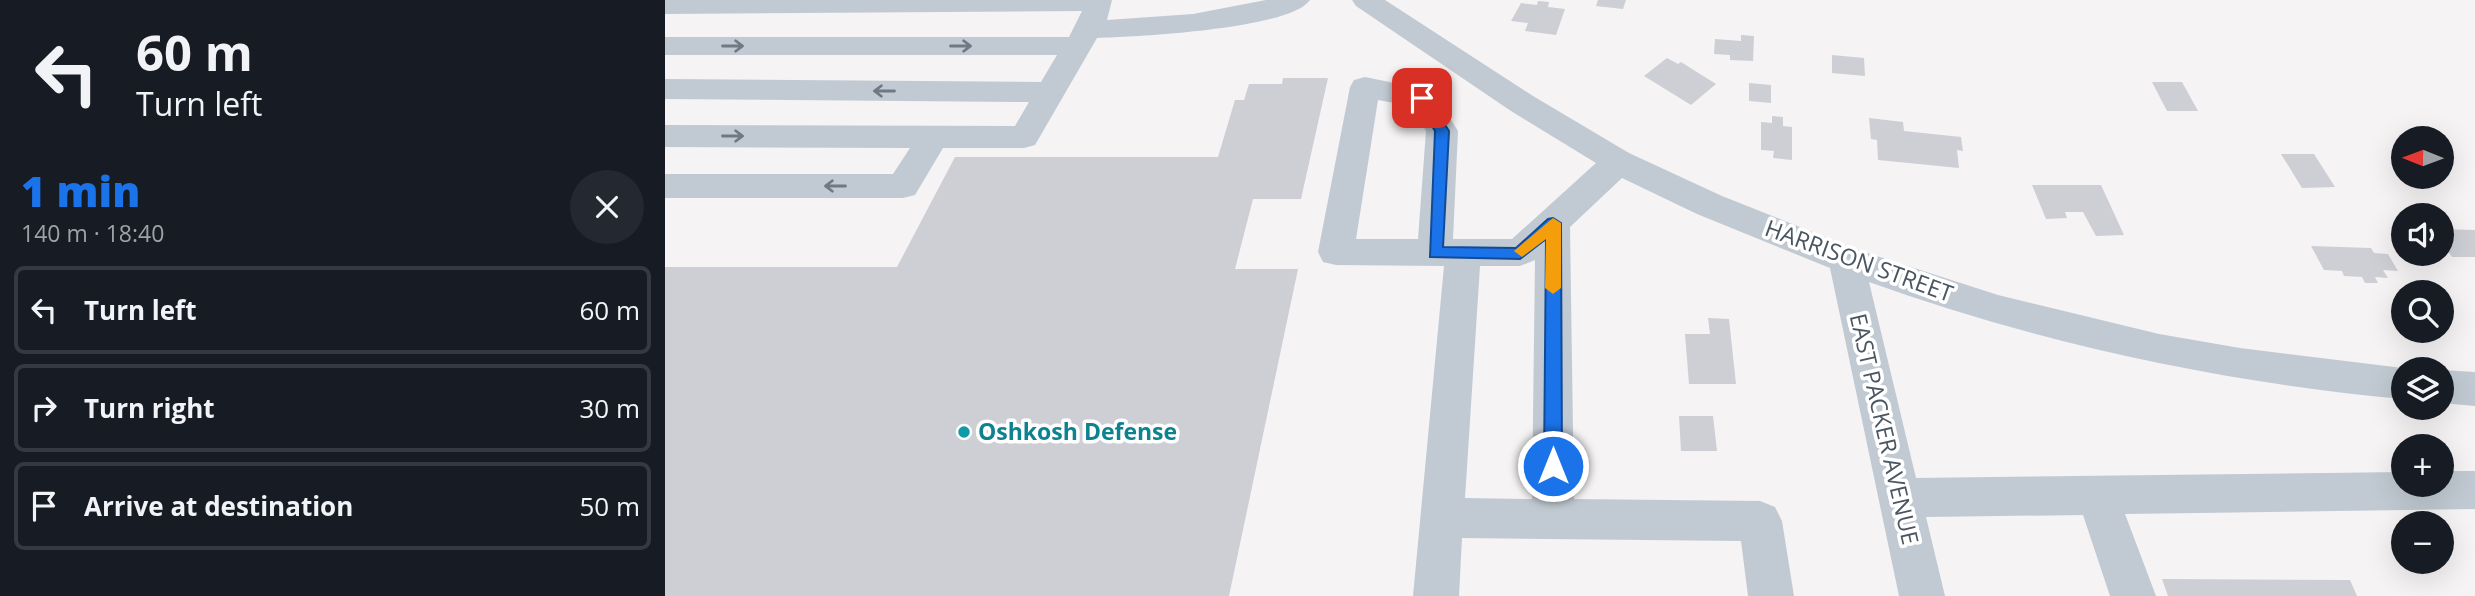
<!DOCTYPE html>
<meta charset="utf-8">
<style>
body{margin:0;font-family:"Open Sans",sans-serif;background:#242831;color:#f1f3f6;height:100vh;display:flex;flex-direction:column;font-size:26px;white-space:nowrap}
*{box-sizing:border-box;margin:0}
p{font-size:23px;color:#9ea1a6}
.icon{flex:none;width:38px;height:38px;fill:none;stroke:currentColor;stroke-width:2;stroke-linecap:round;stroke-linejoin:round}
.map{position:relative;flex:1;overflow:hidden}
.side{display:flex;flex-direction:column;background:#171b24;width:665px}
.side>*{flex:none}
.top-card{background:#171b24;color:#f1f3f6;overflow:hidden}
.needle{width:46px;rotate:271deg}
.tools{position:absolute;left:1726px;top:126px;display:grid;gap:14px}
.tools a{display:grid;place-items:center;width:63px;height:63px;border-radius:50%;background:#171b24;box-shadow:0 7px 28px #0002;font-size:35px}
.pin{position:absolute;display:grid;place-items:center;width:60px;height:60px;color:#fff;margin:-30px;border-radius:14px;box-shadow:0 4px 10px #0006}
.me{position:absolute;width:77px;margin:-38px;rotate:0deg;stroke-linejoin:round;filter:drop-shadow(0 0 5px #0008)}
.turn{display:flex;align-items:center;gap:24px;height:147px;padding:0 21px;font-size:32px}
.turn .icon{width:91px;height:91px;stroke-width:2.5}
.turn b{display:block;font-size:49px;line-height:60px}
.round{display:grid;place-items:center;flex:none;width:74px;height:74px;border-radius:37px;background:#242831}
.overview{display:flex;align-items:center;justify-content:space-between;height:119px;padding:0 21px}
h1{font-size:42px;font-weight:800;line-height:52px;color:#1a73e8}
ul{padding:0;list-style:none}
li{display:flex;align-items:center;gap:21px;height:88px;margin:0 14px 10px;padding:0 7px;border:4px solid #363941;border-radius:10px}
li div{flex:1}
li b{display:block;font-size:26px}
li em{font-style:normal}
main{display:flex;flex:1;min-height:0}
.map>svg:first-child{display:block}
</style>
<main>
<section class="side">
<div class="top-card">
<div class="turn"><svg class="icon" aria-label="left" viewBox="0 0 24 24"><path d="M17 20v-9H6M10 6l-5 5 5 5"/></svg><div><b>60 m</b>Turn left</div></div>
</div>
<div class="overview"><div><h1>1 min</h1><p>140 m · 18:40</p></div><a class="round"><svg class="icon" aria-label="close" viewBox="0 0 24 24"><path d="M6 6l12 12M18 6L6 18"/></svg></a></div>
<ul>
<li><svg class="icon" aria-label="left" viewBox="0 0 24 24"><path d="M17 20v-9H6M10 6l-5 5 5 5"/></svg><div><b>Turn left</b></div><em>60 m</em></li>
<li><svg class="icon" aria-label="right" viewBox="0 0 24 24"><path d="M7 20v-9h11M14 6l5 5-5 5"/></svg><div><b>Turn right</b></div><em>30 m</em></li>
<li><svg class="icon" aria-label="arrive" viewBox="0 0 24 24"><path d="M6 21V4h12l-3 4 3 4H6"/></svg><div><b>Arrive at destination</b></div><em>50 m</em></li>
</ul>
</section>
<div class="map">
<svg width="1810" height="596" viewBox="0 0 1810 596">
<rect width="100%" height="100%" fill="#f5f3f3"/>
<path fill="#cdcfd5" d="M933,0H961L958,9L931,6Z
M873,1L884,2L883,7L900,9L891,35L860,31L863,23L846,21L856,3L872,5Z
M1076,35L1089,36L1088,61L1065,60V55L1049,54L1050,39L1076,41Z
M1167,55L1199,58L1200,76L1167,73Z
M1002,58L1013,64L1016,62L1051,84L1026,105L979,76Z
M618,78H663L636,199H588L570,269H633L564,596H0V267H232L290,157H553L570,100H579L584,84H617Z
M1487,82H1517L1533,111H1502Z
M1084,83L1106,85V103L1084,101Z
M1107,116L1118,117V126L1127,127V160L1108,158L1109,151L1096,150V122L1107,123Z
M1204,118L1238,122L1239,131L1296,137L1298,151L1292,150L1294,168L1213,160L1212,140L1206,139Z
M1616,154H1649L1670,187L1637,188Z
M1367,185H1436L1459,235L1431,236L1418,212H1400L1402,218L1381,219Z
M1776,229L1810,230V257H1787L1776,241Z
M1646,246L1706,248L1709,253L1723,254L1733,271L1718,270L1723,278L1710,277L1713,283H1700L1697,277L1679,276L1677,271L1659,270Z
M1043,318L1064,319L1071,384H1024L1020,334H1045Z
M1014,416H1048L1052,451H1016Z
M1497,579L1685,580L1692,596H1503Z"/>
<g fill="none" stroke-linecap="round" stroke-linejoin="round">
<path fill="#c1cad2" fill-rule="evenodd" d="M0,0H447L442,20L528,14L601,0H645C626,29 470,37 432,38L370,145L359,148H278L250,195L238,198H0V174H228L245,148L0,147V125L350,126L364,102L0,99V79L376,82L392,55H0V37H404L417,11L0,14Z
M687,0H720L868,96L964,153L1057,196L1190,249L1333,295L1494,334L1575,348L1746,369H1738V399C1554,382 1377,344 1204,282L1251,478L1738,472V485H1776V471H1810V509L1460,514L1491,596H1445L1418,515L1261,517L1280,596H1234L1165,268L1032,214L957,178L905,227L909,499L1095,501L1110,507L1117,521L1129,596H1083L1076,541L797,538L794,596H748L779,266L671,265L658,262L653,252L685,87L689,80L700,77L768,91L793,131L788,239H847L931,163L846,111L691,6ZM713,100L746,106L761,131L753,239H691ZM870,260L867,499L800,498L815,266H855Z
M1776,370L1810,372V406L1776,403Z"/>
</g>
<defs><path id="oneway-shaft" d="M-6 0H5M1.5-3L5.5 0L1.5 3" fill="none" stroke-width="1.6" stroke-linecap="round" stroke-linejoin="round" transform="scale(1.75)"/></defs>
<g stroke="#6e7983">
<use href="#oneway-shaft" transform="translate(68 46)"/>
<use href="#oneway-shaft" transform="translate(296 46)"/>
<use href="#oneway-shaft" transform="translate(219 91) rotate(-180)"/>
<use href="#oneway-shaft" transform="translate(68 136)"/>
<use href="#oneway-shaft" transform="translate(170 186) rotate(-180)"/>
</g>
<path fill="#1a73e8" stroke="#114b97" stroke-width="2" d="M757,94L761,95L784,131L778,247L851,248L883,219L888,218L896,223L897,466L894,471L888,473L881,471L879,466L881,239L855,259L765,257L770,131L750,98Z"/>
<path fill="#f59e0b" d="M888,218L896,223V288L888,294L880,288L881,239L857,257L849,251Z"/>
<circle fill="#0f9aa8" stroke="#fff" stroke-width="2.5" cx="299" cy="432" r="7"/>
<g text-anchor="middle" stroke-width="7" stroke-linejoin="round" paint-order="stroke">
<g font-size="23" fill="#4a5661" stroke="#fff">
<text transform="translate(1194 261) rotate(20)" y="8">HARRISON STREET</text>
<text transform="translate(1219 429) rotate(77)" y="8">EAST PACKER AVENUE</text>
</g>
<g font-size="23" font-weight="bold" fill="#0d838f" stroke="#fff" text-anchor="start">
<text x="313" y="440">Oshkosh Defense</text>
</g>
</g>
</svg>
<div class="tools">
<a><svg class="needle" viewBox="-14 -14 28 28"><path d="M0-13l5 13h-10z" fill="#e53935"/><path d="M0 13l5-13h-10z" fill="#9ea1a6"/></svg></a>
<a><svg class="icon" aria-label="sound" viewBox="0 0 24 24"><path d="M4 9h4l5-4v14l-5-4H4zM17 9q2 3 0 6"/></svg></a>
<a><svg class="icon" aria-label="search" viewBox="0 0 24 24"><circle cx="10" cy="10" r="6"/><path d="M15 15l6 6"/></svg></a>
<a><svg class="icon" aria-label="layers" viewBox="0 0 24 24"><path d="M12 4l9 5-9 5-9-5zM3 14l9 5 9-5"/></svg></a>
<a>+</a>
<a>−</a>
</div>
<div class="pin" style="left:757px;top:98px;background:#d93025"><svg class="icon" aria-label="arrive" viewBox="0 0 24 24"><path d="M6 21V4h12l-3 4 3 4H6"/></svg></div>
<svg class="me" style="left:888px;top:466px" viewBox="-20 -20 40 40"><circle r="17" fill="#1a73e8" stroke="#fff" stroke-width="3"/><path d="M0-11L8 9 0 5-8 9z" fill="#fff"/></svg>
</div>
</main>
